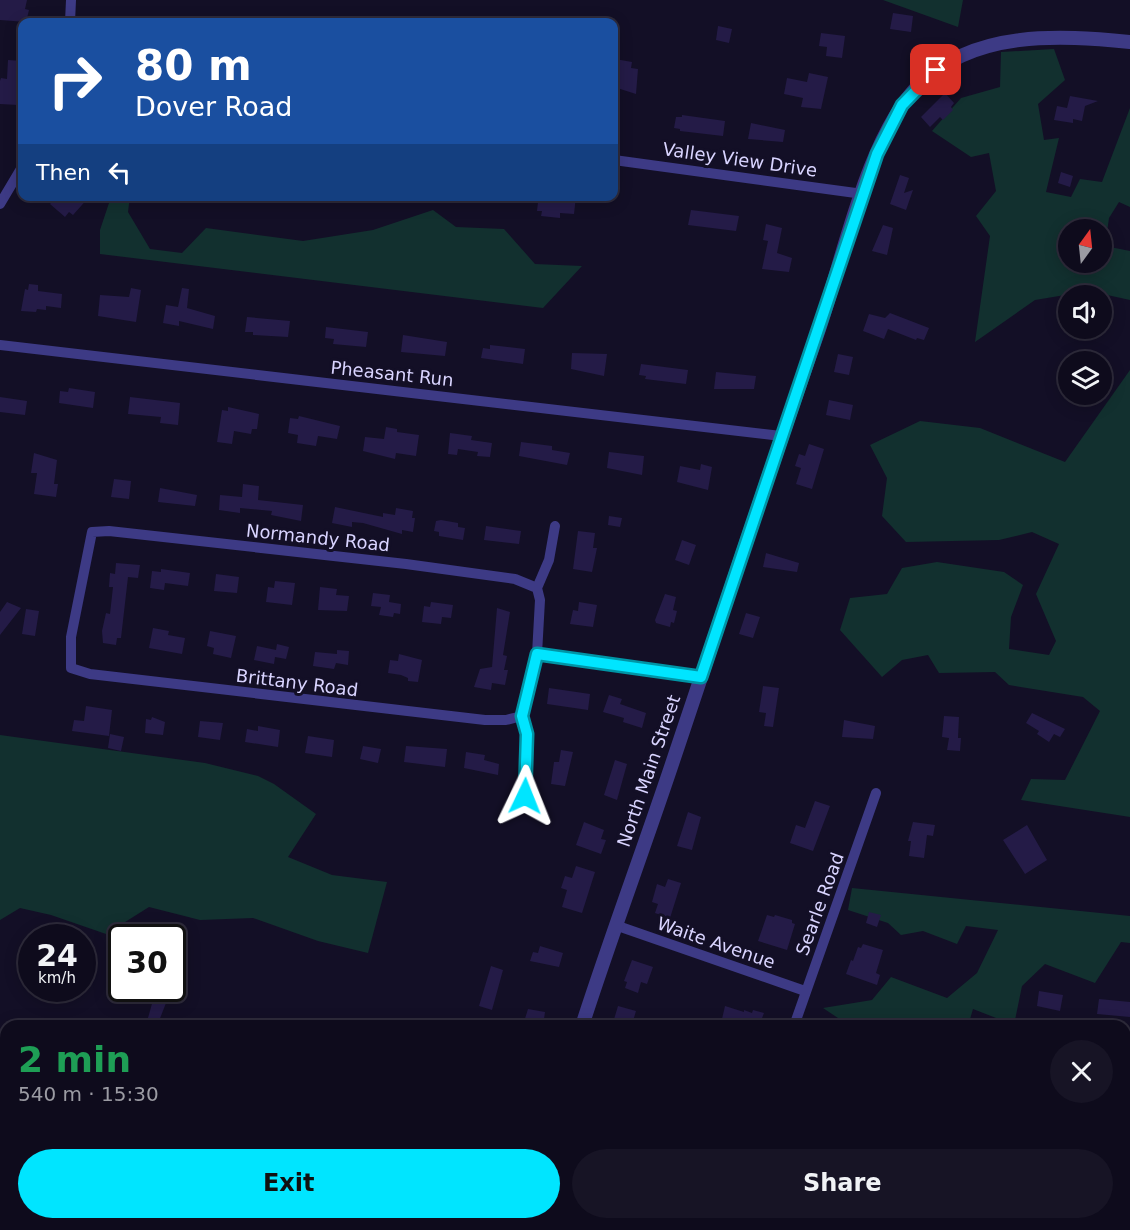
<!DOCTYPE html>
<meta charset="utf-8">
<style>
body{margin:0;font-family:"DejaVu Sans",sans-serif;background:#171425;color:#f1f3f6;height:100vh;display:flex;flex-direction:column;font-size:22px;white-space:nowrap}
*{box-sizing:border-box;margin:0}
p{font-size:20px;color:#9b9ba3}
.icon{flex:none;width:33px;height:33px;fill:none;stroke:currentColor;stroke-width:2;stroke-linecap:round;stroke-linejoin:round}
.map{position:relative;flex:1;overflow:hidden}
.panel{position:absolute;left:0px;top:1020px;width:1131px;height:210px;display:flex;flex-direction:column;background:#0e0b1c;border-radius:18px 18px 0 0;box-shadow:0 3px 15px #0003,0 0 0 2px #2e2b3b}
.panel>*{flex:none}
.top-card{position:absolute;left:18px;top:18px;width:600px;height:183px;border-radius:12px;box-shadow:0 3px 15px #0003,0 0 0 2px #2e2b3b;background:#1a4fa0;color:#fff;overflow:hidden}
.needle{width:39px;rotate:15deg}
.fabs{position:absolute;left:1058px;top:219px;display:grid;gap:12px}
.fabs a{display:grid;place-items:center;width:54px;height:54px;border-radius:50%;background:#0e0b1c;box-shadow:0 3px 15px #0003,0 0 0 2px #2e2b3b;font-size:30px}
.speed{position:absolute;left:18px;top:924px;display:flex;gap:12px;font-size:30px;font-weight:700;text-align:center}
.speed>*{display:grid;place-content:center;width:78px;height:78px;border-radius:50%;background:#0e0b1c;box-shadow:0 3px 15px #0003,0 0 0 2px #2e2b3b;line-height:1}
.speed small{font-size:15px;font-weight:400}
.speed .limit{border:3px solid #111;border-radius:9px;background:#fff;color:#111}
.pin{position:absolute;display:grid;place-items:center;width:51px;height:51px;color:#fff;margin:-26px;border-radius:12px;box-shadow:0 3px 9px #0006}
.me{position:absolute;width:66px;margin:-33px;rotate:2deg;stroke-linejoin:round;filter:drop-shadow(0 0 4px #0008)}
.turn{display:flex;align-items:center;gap:21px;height:126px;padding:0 18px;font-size:27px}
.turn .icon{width:78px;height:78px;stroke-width:2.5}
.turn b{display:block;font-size:42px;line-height:51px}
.then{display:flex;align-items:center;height:57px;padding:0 18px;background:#0003;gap:12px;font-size:22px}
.round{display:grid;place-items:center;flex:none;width:63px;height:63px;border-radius:32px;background:#171425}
.overview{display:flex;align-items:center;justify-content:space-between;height:102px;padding:0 18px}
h1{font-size:36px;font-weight:700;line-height:45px;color:#1e9e55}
.cta{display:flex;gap:12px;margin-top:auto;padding:12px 18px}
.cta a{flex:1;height:69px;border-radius:36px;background:#00e5ff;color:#111;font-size:24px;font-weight:700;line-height:69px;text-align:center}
.cta a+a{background:#171425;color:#f1f3f6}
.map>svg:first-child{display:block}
</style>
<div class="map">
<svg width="1130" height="1230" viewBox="0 0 1130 1230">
<rect width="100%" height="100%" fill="#130f26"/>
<path fill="#12302f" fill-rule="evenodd" d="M883,0H963L958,27Z
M1054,49L1065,80L1038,104L1044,140L1059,138L1046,192L1071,197L1080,179L1102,182L1130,108V207L1119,202L1109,218L1105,246L1130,251V300L1089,291L1035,300L975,342L990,236L976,216L996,191L989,153L971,157L932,131L961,98L1000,87L1001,52ZM1068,230H1101V262H1068Z
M130,196L128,212L150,249L182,253L206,228L303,241L373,230L433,210L456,227L504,229L535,264L582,266L543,308L100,254V230L111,197Z
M1130,370V817L1021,800L1031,779L1065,780L1100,711L1083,697L1009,685L995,672L939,673L928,655L902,660L882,677L840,630L850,598L887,594L902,568L937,562L1004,572L1023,585L1011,617L1009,649L1049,655L1056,641L1036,594L1059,544L1032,532L999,540L906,542L882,516L887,478L870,445L920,421L980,428L1065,462Z
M0,735L205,763L258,776L274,784L316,814L288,857L332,875L387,882L368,953L318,941L253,918L200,920L149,907L106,934L51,915L20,908L0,920Z
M852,888L1130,916V943L1121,942L1095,983L1045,964L1022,986L1014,1025L973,1009L968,1026H850L823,1008L872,1000L891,977L947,998L977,973L998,930L966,926L957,944L923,931L901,935L888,923L848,910Z
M0,1050L6,1051V1224H83L85,1230H0Z
M1125,1109L1130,1110V1230H1019L997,1227L1000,1224H1125Z
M136,1224H229L261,1230H131Z"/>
<path fill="#241b47" d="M0,0H27L25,9L29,10L26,22L0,20Z
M893,13L913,16L911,32L890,29Z
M718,26L732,29L729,43L716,40Z
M821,33L845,36L842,58L826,56L827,47L819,46Z
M615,59L632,62L631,68L638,69L636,94L614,87Z
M8,60L22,61V90L19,93L18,105L0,104V81L1,78L7,79Z
M809,73L828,77L821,109L801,107L803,98L784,94L787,78L807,82Z
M945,93L954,103L951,107L953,110L943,120L940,117L930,127L921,117Z
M1070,96L1098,101L1085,106L1082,121L1073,119V123L1054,120L1057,106L1067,108Z
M682,115L725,121L723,136L680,131V129L674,128L676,117H682Z
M751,123L785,130L783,142L748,139Z
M1061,172L1073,176L1070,187L1058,183Z
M900,175L909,178L904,193L913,190L906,210L890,204Z
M57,196H90L73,215L69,212L65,217L50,204Z
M542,196H576L574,214L560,213V218L541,216L542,211H537L538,202H542Z
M691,210L739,216L736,231L688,225Z
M766,224L782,228L777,253L792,258L789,272L762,269L768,241L763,240Z
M883,225L893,228L887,255L872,251Z
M29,284L38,285V291L62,294L61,308L46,306V310L37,309L36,312L21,311L25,289L28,290Z
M131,288L141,290L136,322L98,316L100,295L129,297Z
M182,288L189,289L187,308L215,316L213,329L179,321V326L163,323L166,305L178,307Z
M890,313L929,328L924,340L917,338L916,340L888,329L884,339L863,331L869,314L885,318Z
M247,317L290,321L288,337L253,335V332H245Z
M326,327L368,332L366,347L333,344L334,339L325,338Z
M403,335L447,342L445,356L401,352Z
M490,345L525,349L523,364L481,358L483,348L490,349Z
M572,353L607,354L604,376L571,369Z
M838,354L853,357L849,375L834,372Z
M641,364L688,370L686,384L645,379L646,376L639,375Z
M716,372L756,376L754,389H714Z
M69,388L95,392L93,408L59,403L60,391L68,392Z
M0,397L27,401L25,415L0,412Z
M130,397L180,403L178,425L160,423L161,417L128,414Z
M829,400L853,405L850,420L826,415Z
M228,407L259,414L257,429H252L251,434L234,431L232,444L217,442L222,410L228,411Z
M299,416L340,426L337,439L318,436L316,446L297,443L298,435L288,433L290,418L298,419Z
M386,427L397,429V432L419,435L416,456L396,453L395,459L363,451L365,437L384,439Z
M450,433L472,436L471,440L492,443L490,457L477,456L478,452L458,449L457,455L448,454Z
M521,442L552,446V450L570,453L567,465L519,456Z
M809,444L824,449L812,489L796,484L801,468L795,466L799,454L805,456Z
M609,452L644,456L642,475L607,468Z
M34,453L57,460L54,484H58L56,497L34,494L37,473H31Z
M701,464L712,467L708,490L677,482L680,466L700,470Z
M114,479L131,481L129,499L111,497Z
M243,484L259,486L258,500L303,505L301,521L271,515L272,511L240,508V513L219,510L220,495L242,497Z
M160,488L197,495L195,506L158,502Z
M335,507L383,517V513L395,515L396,508L413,511L412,518H415L413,532L402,530V534L363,523L352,522V527L332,523Z
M609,516L622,518L620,527L608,525Z
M441,520L458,523V527L465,528L463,540L439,536V532L434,531L436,521Z
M486,526L521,531L519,544L484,540Z
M578,531L595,533L593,548H597L592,572L573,569Z
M682,540L696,545L689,565L675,560Z
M766,553L799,563L797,572L763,567Z
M116,563L140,565L138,578L128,577L121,638H117L116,645L103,643L102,631L106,613L110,614L113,587H109L110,573L115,574Z
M161,569L190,573L188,586L165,583L164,590L150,588L152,571L161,572Z
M216,574L239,577L237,593L214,591Z
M275,581L295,583L292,605L266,602L268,587L274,588Z
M320,587L337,589L336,595L349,596L347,611L318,610Z
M373,593L390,595L389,602L401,604L400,614L394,613L393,617L379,615L381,607L371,606Z
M665,594L676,597L673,610L677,611L674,623L671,622L670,627L656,623L655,620Z
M7,602L21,608L0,635V612Z
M431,602L453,605L451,618L442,617L441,624L422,622L424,606L430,607Z
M579,602L597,605L593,627L570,624L573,610L578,611Z
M497,608L510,612L503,655L507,656L504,670H508L505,685L492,683L491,690L474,687L480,669L492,667Z
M26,609L39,611L35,636L22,634Z
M746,613L760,617L753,638L739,634Z
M153,628L169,631L168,635L185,638L182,654L149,648Z
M210,631L236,636L231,658L213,654L214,648L207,646Z
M277,644L289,647L286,659L275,657L274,664L254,660L257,646L276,650Z
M337,650L349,651L348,665L336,663L334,669L313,666L315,652L337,654Z
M399,654L422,660L418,682L408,681V678L401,675L388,673L390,660L398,661Z
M763,686L779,688L773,727L764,726L766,713L759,712Z
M549,688L590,694L588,710L547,704Z
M609,695L622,699L620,704L646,713L642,728L623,722L624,718L603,712Z
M86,706L112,710L109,736L72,731L74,720L84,721Z
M1032,713L1065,729L1060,737L1054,734L1049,742L1037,734L1039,731L1026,723Z
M944,716L959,717L958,738H961L960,751L947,750L949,738L942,737Z
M152,717L165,722L163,735L145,733L146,719L151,720Z
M844,720L875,726L873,739L842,737Z
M200,721L223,723L220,740L198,737Z
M258,726L280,730L278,747L245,742L247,729L258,731Z
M110,734L124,737L121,751L108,748Z
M308,736L334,740L332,757L305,753Z
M363,746L381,749L378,763L360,759Z
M406,746L447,749L445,767L404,762Z
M561,750L573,752L565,786L551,784L554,762H559Z
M466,752L485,755L484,760L499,764L498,775L464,768Z
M615,760L627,764L617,800L604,795Z
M815,801L830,806L813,851L790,843L796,825L805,828Z
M688,812L701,817L692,850L677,846Z
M584,822L604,830L601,839L606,840L601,854L576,845Z
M913,822L935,825L933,836L927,835L924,858L909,856L911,841H908Z
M1027,825L1047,860L1025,874L1003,840Z
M576,866L595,872L582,913L562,907L567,890L561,888L565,876L572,878Z
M668,879L681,883L670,918L655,913L658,904L652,902L657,884L665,887Z
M869,912L881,915L877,927L866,923Z
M767,915L774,917L775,915L792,920V923L795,924L787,950L758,941Z
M863,944L883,950L876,973L880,975L877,985L846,974L851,960L853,961L858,947L861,948Z
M540,946L563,953L559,967L530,961L533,952L538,953Z
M632,960L653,967L647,984L641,982L638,993L625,988L627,982L624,981Z
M491,966L503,970L492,1010L479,1006Z
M146,988H164L160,1002L166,1003L159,1021L148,1018L153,1000L143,998Z
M1039,991L1063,995L1060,1011L1037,1006Z
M1099,999L1130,1002V1017L1097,1014Z
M618,1006L636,1011L633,1021L627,1019L625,1026H612Z
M725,1006L744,1012V1010L752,1013L753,1010L764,1013L759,1026L722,1019Z
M528,1009L545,1012L543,1026L523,1025Z"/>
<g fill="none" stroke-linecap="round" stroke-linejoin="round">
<path stroke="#3d3a85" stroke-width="10" d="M70,22L71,0
M614,160L863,194
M0,204L22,167
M0,345L781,436
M537,654L701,677
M522,716L506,720H485L90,674L71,668V637L92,532L109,531L406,564L515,579L537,588
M525,796L527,734L522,716L537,654L540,600L537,588L549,560L555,526
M615,925L805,991
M794,1026L876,793
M1125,1054L1130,1055
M362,1224L369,1230
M724,1230L726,1224
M924,1230L926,1224"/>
<path stroke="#3d3a85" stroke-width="14" d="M582,1026C611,936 644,848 674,758C721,618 767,478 816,338C842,266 866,136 920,84C975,30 1059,35 1130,42
M511,1230L514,1224"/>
</g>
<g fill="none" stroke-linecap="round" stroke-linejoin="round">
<defs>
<path id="route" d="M525,796L527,734L522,716L537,654L701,677L877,154L902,105L936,70"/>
</defs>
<use href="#route" stroke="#0095a6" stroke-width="15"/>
<use href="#route" stroke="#00e5ff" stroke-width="10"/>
</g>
<g text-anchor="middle" stroke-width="6" stroke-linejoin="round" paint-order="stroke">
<g font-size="18" fill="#d9d4ff" stroke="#130f26">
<text transform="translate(740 160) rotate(8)" y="6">Valley View Drive</text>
<text transform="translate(392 374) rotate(6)" y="6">Pheasant Run</text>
<text transform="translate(318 538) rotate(6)" y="6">Normandy Road</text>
<text transform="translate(297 683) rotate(7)" y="6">Brittany Road</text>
<text transform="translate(649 771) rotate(-71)" y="6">North Main Street</text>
<text transform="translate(820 904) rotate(-70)" y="6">Searle Road</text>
<text transform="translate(716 943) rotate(19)" y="6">Waite Avenue</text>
</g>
</g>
</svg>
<div class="fabs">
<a><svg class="needle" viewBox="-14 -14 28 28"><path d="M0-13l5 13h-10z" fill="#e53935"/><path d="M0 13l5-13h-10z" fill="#9b9ba3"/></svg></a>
<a><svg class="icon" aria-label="sound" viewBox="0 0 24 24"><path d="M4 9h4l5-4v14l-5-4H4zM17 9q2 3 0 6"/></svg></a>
<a><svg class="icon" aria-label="layers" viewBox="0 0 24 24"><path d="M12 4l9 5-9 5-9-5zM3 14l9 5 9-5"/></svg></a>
</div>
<div class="speed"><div>24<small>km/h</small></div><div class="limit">30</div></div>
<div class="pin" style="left:936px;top:70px;background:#d93025"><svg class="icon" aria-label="arrive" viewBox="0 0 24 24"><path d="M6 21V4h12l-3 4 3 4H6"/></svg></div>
<svg class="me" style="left:525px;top:796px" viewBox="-20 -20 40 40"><path d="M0-17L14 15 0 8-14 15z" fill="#00e5ff" stroke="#fff" stroke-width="4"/></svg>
<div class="top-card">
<div class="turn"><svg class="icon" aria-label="right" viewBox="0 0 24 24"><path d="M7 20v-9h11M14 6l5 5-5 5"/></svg><div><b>80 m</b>Dover Road</div></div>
<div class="then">Then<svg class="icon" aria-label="left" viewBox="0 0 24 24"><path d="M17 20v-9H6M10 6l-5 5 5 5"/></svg></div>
</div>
<section class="panel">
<div class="overview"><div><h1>2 min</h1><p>540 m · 15:30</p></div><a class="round"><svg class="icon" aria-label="close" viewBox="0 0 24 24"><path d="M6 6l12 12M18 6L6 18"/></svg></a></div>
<div class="cta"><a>Exit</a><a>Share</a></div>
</section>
</div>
